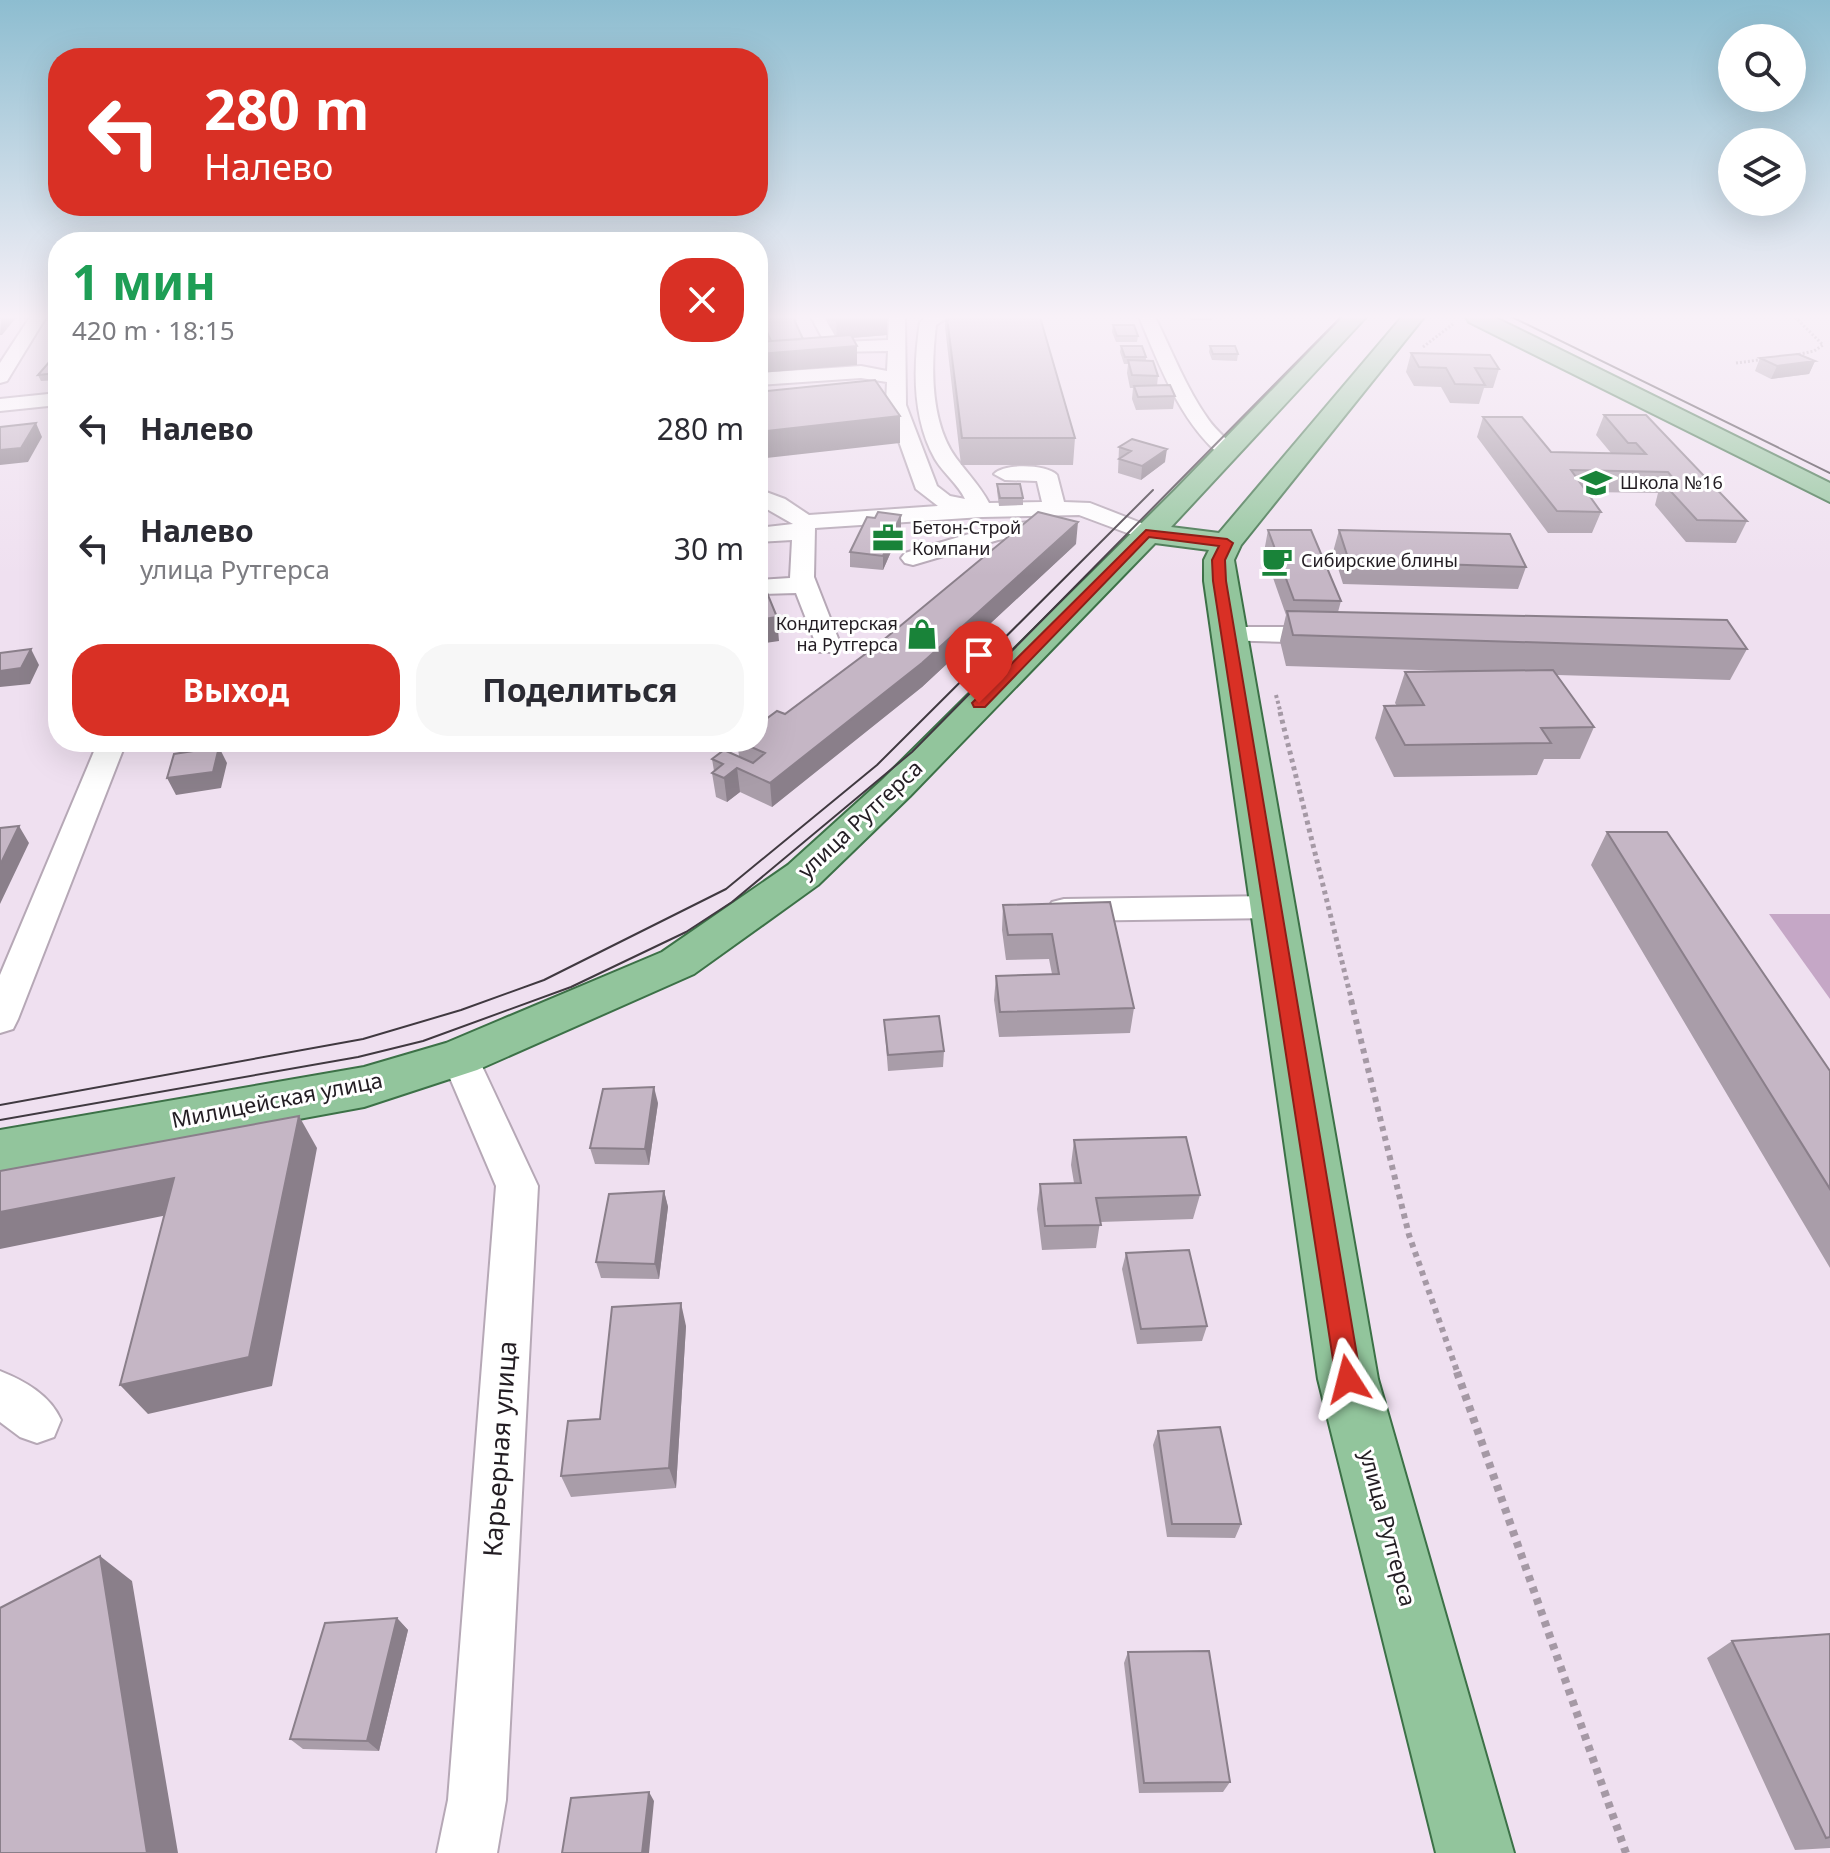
<!DOCTYPE html>
<html lang="ru">
<meta charset="utf-8">
<style>
body{margin:0;font-family:"Noto Sans",sans-serif;background:#f7f7f7;color:#2b2b33;height:100vh;display:flex;flex-direction:column;font-size:30px;white-space:nowrap}
*{box-sizing:border-box;margin:0}
p{font-size:26px;color:#7c7c81}
.icon{flex:none;width:44px;height:44px;fill:none;stroke:currentColor;stroke-width:2;stroke-linecap:round;stroke-linejoin:round}
.map{position:relative;flex:1;overflow:hidden}
.details{position:absolute;left:48px;top:232px;width:720px;height:520px;display:flex;flex-direction:column;background:#fff;border-radius:32px;box-shadow:0 8px 32px #0002}
.details>*{flex:none}
.hud{position:absolute;left:48px;top:48px;width:720px;height:168px;border-radius:32px;box-shadow:0 8px 32px #0002;background:#d93025;color:#fff;overflow:hidden}
.tools{position:absolute;left:1718px;top:24px;display:grid;gap:16px}
.tools a{display:grid;place-items:center;width:88px;height:88px;border-radius:50%;background:#fff;box-shadow:0 8px 32px #0002;font-size:40px}
.pin{position:absolute;display:grid;place-items:center;width:68px;height:68px;color:#fff;margin:-82px -34px;border-radius:50% 50% 50% 0;rotate:-45deg;box-shadow:0 0 8px #0007}
.pin .icon{rotate:45deg}
.me{position:absolute;width:88px;margin:-44px;rotate:351deg;stroke-linejoin:round;filter:drop-shadow(0 0 6px #0008)}
.turn{display:flex;align-items:center;gap:28px;height:168px;padding:0 24px;font-size:36px}
.turn .icon{width:104px;height:104px;stroke-width:2.5}
.turn b{display:block;font-size:56px;line-height:68px}
.round{display:grid;place-items:center;flex:none;width:84px;height:84px;border-radius:32px;background:#f7f7f7}
.overview{display:flex;align-items:center;justify-content:space-between;height:136px;padding:0 24px}
h1{font-size:48px;font-weight:700;line-height:60px;color:#1e9e55}
.button{display:flex;gap:16px;margin-top:auto;padding:16px 24px}
.button a{flex:1;height:92px;border-radius:32px;background:#d93025;color:#fff;font-size:32px;font-weight:700;line-height:92px;text-align:center}
.button a+a{background:#f7f7f7;color:#2b2b33}
ul{padding:0;list-style:none}
li{display:flex;align-items:center;gap:24px;height:120px;padding:0 24px}
li div{flex:1}
li b{display:block;font-size:30px}
li em{font-style:normal}
.map>svg:first-child{display:block}
</style>
<div class="map">
<svg width="1830" height="1853" viewBox="0 0 1830 1853">
<rect width="100%" height="100%" fill="#efe0f0"/>
<path fill="#c5a7c6" d="M1769,914H1830V999Z"/>
<g fill="none" stroke-linecap="round" stroke-linejoin="round">
<defs>
<path id="minor" d="M30,317H46L7,381L0,383V363Z
M811,317H827L842,342L888,340L889,317H905L906,405L937,486L950,496L965,499C958,484 944,474 935,459C912,418 913,367 920,322L926,317H948L936,325C931,367 930,422 956,458C968,474 980,486 989,503L1042,502L1037,481L1005,480L994,474C1004,463 1047,464 1057,475L1064,502L1090,503L1154,528L1157,533L1154,538L1146,540L1079,515L982,517L815,528L814,577L841,646L837,652H819L796,593L758,594V580L790,578L792,540L758,542V528L793,524L758,504V489L785,499L809,515L938,506L916,489L886,405L887,382L861,378L758,385V373L861,366L887,371L888,351L830,352Z
M1139,317H1155C1172,351 1186,388 1208,419C1217,432 1229,440 1238,452L1235,456H1221C1179,420 1160,366 1139,317Z
M58,393V405L0,411V399Z
M1037,521L1045,523L1048,528L1045,533L998,540L913,565L905,563L901,558L905,553L996,526Z
M1228,627H1328L1337,630L1341,635L1337,640L1328,643L1219,640L1215,635L1219,630Z
M98,742H126L18,1019L13,1029L0,1033V975Z
M1272,896L1284,899L1289,907L1284,915L1272,918L1064,921L1052,918L1047,910L1052,902L1064,899Z
M460,1042L473,1047L538,1186L506,1800L497,1853H437L448,1800L496,1186L441,1057L447,1047Z
M0,1371C25,1381 50,1395 61,1420L54,1437L37,1443L20,1437L0,1422Z"/>
<path id="major" d="M1343,317H1366L1171,527L1219,533L1402,317H1424L1241,545L1234,560L1378,1379L1514,1853H1436L1318,1379L1204,581V560L1209,550L1155,543L910,796L818,885L694,974L477,1070L364,1107L0,1174V1130L364,1067L446,1043L662,952L788,865L882,780L1175,490Z
M1466,317H1494L1830,483V502L1469,322Z"/>
</defs>
<use href="#minor" stroke="#b6a8b6" stroke-width="4"/>
<use href="#major" stroke="#3c7147" stroke-width="4"/>
<path stroke="#a599a5" stroke-width="3" stroke-dasharray="2 2" stroke-linecap="butt" d="M1795,317L1823,345L1814,351L1796,355
M1423,347L1453,324
M1736,363L1766,359"/>
<path stroke="#a599a5" stroke-width="4" stroke-dasharray="3 3" stroke-linecap="butt" d="M1276,695L1281,714"/>
<path stroke="#a599a5" stroke-width="5" stroke-dasharray="4 4" stroke-linecap="butt" d="M1280,712L1352,1002"/>
<path stroke="#a599a5" stroke-width="6" stroke-dasharray="5 5" stroke-linecap="butt" d="M1351,1000L1409,1235L1458,1374"/>
<path stroke="#a599a5" stroke-width="8" stroke-dasharray="6 6" stroke-linecap="butt" d="M1457,1372L1626,1853"/>
<use href="#minor" fill="#fff" fill-rule="evenodd"/>
<use href="#major" fill="#92c59c" fill-rule="evenodd"/>
<path stroke="#403940" stroke-width="2" d="M1512,317L1830,473
M0,1105L363,1039L461,1010L544,980L726,889L877,765L1153,490
M0,1120L358,1057L423,1041L571,987L686,932L732,902L912,752L1341,317"/>
</g>
<path fill="#a99da9" d="M758,317L803,339L835,336L824,317H887V335L853,338L857,346V365L765,342L762,339L758,340Z
M945,317H1040L1075,438L1073,465H961L945,327Z
M1107,317H1128V318H1108Z
M1189,317H1213L1212,320H1191Z
M1113,325L1138,336L1137,342H1116L1112,332Z
M58,340V359H57L51,347Z
M1121,346L1146,357V360L1158,376L1157,386L1175,396L1173,409L1136,410L1132,399L1133,388H1130L1127,373L1128,364H1124L1120,352Z
M1210,346L1238,354L1237,361L1212,360L1209,352Z
M1411,353L1499,369L1493,388H1484L1479,404L1450,403L1441,387L1414,386L1406,372Z
M1760,358L1815,361L1809,374L1771,379L1755,371Z
M58,361V380L41,381L38,375Z
M1604,415L1747,521L1736,543L1686,542L1655,505L1658,493L1587,492L1601,512L1592,533H1548L1477,437L1483,417L1551,452L1611,453L1596,435Z
M1119,447L1165,462L1141,480L1118,473Z
M997,484L1023,498V505L999,506L997,491Z
M901,515V529L883,570L850,567V552L875,518Z
M1268,530L1341,601L1338,612L1747,649L1730,680L1557,675L1594,727L1580,759H1544L1537,775L1394,777L1375,738L1384,706H1397L1395,703L1405,672L1452,671L1286,666L1280,641L1286,615L1264,552Z
M1339,530L1526,567L1518,589L1343,584L1333,552Z
M1076,544L922,687L772,807L740,792L727,802L716,797L712,773L714,771L712,759L739,756L737,742H758L785,714Z
M1607,832L1830,1071V1268L1591,865Z
M1110,902L1134,1008L1130,1033L999,1037L994,1000L996,976L1052,974L1049,959L1006,960L1002,930L1003,905Z
M884,1020L944,1051L943,1067L888,1071Z
M658,1103L649,1165L595,1164L590,1148Z
M1074,1140L1200,1195L1193,1219L1100,1222L1096,1248L1042,1250L1037,1209L1040,1184L1074,1183L1071,1165Z
M664,1191L668,1207L659,1279L601,1278L596,1262Z
M1126,1253L1207,1326L1202,1341L1137,1344L1122,1269Z
M686,1326L676,1488L571,1497L561,1476L600,1419Z
M1158,1431L1241,1524L1235,1538L1167,1537L1153,1445Z
M397,1618L408,1630L379,1751L303,1749L290,1739Z
M1830,1634V1848L1795,1850L1707,1658L1732,1641Z
M1128,1652L1230,1782L1223,1792L1139,1793L1124,1663Z"/>
<path fill="#8a7f8a" d="M1,317H14L15,319L2,335H0Z
M887,317V335L837,339L836,321Z
M758,321H760L762,339L758,340Z
M58,322V335H57L51,323Z
M857,346V365L758,373V354Z
M1815,361L1809,374L1771,379L1777,366Z
M900,416V443L758,459V432Z
M36,423L42,437L28,462L0,465V450Z
M1167,449L1165,462L1141,480L1142,466Z
M901,515V529L883,570V556Z
M1078,522L1076,544L922,687L772,807L770,783Z
M777,617L779,641L758,644V620Z
M31,649L39,665L30,684L0,687V671Z
M758,688H762L764,703L758,704Z
M175,742H227L178,749Z
M219,747L227,763L221,788L176,795L167,778Z
M737,768L740,792L727,802L724,778Z
M19,826L29,843L0,904V865Z
M654,1087L658,1103L649,1165L645,1149Z
M299,1116L317,1148L272,1386L148,1414L120,1385Z
M174,1178L197,1209L0,1249V1212Z
M664,1191L668,1207L659,1279L655,1264Z
M681,1303L686,1326L676,1488L669,1468Z
M100,1556L132,1581L178,1853H147Z
M397,1618L408,1630L379,1751L367,1741Z
M649,1792L654,1801L649,1853H642Z"/>
<path fill="#c5b6c5" stroke="#8a7f8a" stroke-width="2" d="M56,317H58V322L51,323Z
M759,317H793L803,339L771,341L766,330L761,327Z
M834,317H886L836,321Z
M947,317H1040L1075,438H962Z
M1113,325H1134L1138,336H1117Z
M851,335L857,346L758,354V342Z
M58,340V346L51,347Z
M1121,346H1142L1146,357H1125Z
M1210,346H1235L1238,354H1213Z
M1411,353L1490,355L1499,369L1475,368L1485,385L1455,384L1446,368L1419,367Z
M1798,354L1815,361L1777,366L1760,358Z
M1128,360L1153,361L1158,376L1132,375Z
M50,361H58V373L38,375Z
M875,380L900,416L758,432V392Z
M1170,385L1175,396L1138,397L1134,386Z
M1604,415H1646L1747,521L1697,520L1664,484H1678L1668,472L1571,470L1601,512L1557,511L1483,417H1522L1551,452L1646,454L1636,443H1628Z
M36,423L21,448L0,450V427Z
M1132,439L1167,449L1142,466L1119,459L1131,451L1119,447Z
M997,484H1020L1023,498H1000Z
M878,512L901,515L883,556L850,552L867,517L875,518Z
M1038,512L1078,522L922,663L770,783L737,768L724,778L712,773L723,764L712,759L724,750L753,763L765,753L740,742H758V725L777,711L785,714L876,646Z
M1268,530H1311L1341,601L1294,600Z
M1339,530L1510,534L1526,567L1349,561Z
M758,571L777,617L758,620Z
M1287,611L1727,620L1747,649L1293,635Z
M31,649L21,668L0,671V653Z
M1553,670L1594,727L1541,728L1551,743L1405,745L1384,706L1424,705L1405,672Z
M758,675L762,688H758Z
M219,747L213,772L167,778L174,754Z
M19,826L0,865V828Z
M1607,832H1667L1830,1071V1189Z
M1110,902L1134,1008L1000,1012L996,976L1059,974L1052,934L1008,935L1003,905Z
M939,1016L944,1051L888,1055L884,1020Z
M654,1087L645,1149L590,1148L603,1089Z
M299,1116L249,1357L120,1385L174,1178L0,1212V1171Z
M1186,1137L1200,1195L1096,1198L1101,1225L1045,1226L1040,1184L1081,1183L1074,1140Z
M664,1191L655,1264L596,1262L609,1194Z
M1189,1250L1207,1326L1141,1329L1126,1253Z
M681,1303L669,1468L561,1476L568,1421L600,1419L612,1307Z
M1220,1427L1241,1524H1172L1158,1431Z
M100,1556L147,1853H0V1608Z
M397,1618L367,1741L290,1739L325,1623Z
M1830,1634V1837L1826,1838L1732,1641Z
M1209,1651L1230,1782L1144,1783L1128,1652Z
M649,1792L642,1853H562L571,1798Z"/>
<linearGradient id="sky" x2="0" y2="1"><stop stop-color="#8dbdd0"/><stop offset="0.55" stop-color="#f8f1f8"/><stop offset="1" stop-color="#f8f1f8" stop-opacity="0"/></linearGradient>
<rect width="1830" height="576" fill="url(#sky)"/>
<path fill="#d93025" stroke="#8d1f18" stroke-width="2" d="M1146,530L1227,539L1233,543L1225,560L1226,581L1361,1379L1357,1388L1348,1391L1339,1388L1336,1379L1213,581L1212,560L1219,546L1149,537L985,707H974L972,703Z"/>
<defs>
<symbol id="school-bare" viewBox="-9 -9 18 18"><path d="M0-5L7-2L0 1L-7-2ZM-4 1L0 2.5L4 1V4Q0 6-4 4Z" fill="#198339" stroke="#fff" stroke-width="2.5" paint-order="stroke"/></symbol>
<symbol id="office-bare" viewBox="-9 -9 18 18"><path d="M-6-3h4V-5.5h4V-3h4V5H-6ZM-1-4.5V-3h2v-1.5ZM-6 0V1H6V0Z" fill="#198339" stroke="#fff" stroke-width="2.5" paint-order="stroke"/></symbol>
<symbol id="cafe-bare" viewBox="-9 -9 18 18"><path d="M-5.5-4.5H6V0H3Q3 3.5 0 3.5H-2.5Q-5.5 3.5-5.5 0ZM3-3.2v2h1.7v-2ZM-6 4.5H4V6H-6Z" fill="#198339" stroke="#fff" stroke-width="2.5" paint-order="stroke"/></symbol>
<symbol id="shop-bare" viewBox="-9 -9 18 18"><path d="M-5-2.5h2.3a2.7 3.5 0 0 1 5.4 0H5L5.5 6h-11ZM-1.5-2.5h3a1.5 2.3 0 0 0-3 0Z" fill="#198339" stroke="#fff" stroke-width="2.5" paint-order="stroke"/></symbol>
</defs>
<g fill-rule="evenodd">
<use href="#school-bare" x="1574" y="461" width="44" height="44"/>
<use href="#office-bare" x="866" y="516" width="44" height="44"/>
<use href="#cafe-bare" x="1255" y="539" width="44" height="44"/>
<use href="#shop-bare" x="900" y="612" width="44" height="44"/>
</g>
<g text-anchor="middle" stroke-width="6" stroke-linejoin="round" paint-order="stroke">
<g font-size="18" fill="#231d23" stroke="#fff" text-anchor="start">
<text x="1620" y="489">Школа №16</text>
<text x="912" y="534">Бетон-Строй<tspan x="912" dy="21">Компани</tspan></text>
<text x="1301" y="567">Сибирские блины</text>
<text x="898" y="630" text-anchor="end">Кондитерская<tspan x="898" dy="21">на Рутгерса</tspan></text>
</g>
<g font-size="22" fill="#231d23" stroke="#fff">
<text transform="translate(860 819) rotate(-43)" y="8">улица Рутгерса</text>
<text transform="translate(277 1100) rotate(-11)" y="8">Милицейская улица</text>
<text transform="translate(1388 1528) rotate(75)" y="8">улица Рутгерса</text>
</g>
<g font-size="26" fill="#231d23" stroke="#fff">
<text transform="translate(500 1449) rotate(-86)" y="9">Карьерная улица</text>
</g>
</g>
</svg>
<div class="tools">
<a><svg class="icon" aria-label="search" viewBox="0 0 24 24"><circle cx="10" cy="10" r="6"/><path d="M15 15l6 6"/></svg></a>
<a><svg class="icon" aria-label="layers" viewBox="0 0 24 24"><path d="M12 4l9 5-9 5-9-5zM3 14l9 5 9-5"/></svg></a>
</div>
<div class="pin" style="left:979px;top:703px;background:#d93025"><svg class="icon" aria-label="arrive" viewBox="0 0 24 24"><path d="M6 21V4h12l-3 4 3 4H6"/></svg></div>
<svg class="me" style="left:1348px;top:1379px" viewBox="-20 -20 40 40"><path d="M0-17L14 15 0 8-14 15z" fill="#d93025" stroke="#fff" stroke-width="4"/></svg>
<div class="hud">
<div class="turn"><svg class="icon" aria-label="left" viewBox="0 0 24 24"><path d="M17 20v-9H6M10 6l-5 5 5 5"/></svg><div><b>280 m</b>Налево</div></div>
</div>
<section class="details">
<div class="overview"><div><h1>1 мин</h1><p>420 m · 18:15</p></div><a class="round" style="background:#d93025;color:#fff"><svg class="icon" aria-label="close" viewBox="0 0 24 24"><path d="M6 6l12 12M18 6L6 18"/></svg></a></div>
<ul>
<li><svg class="icon" aria-label="left" viewBox="0 0 24 24"><path d="M17 20v-9H6M10 6l-5 5 5 5"/></svg><div><b>Налево</b></div><em>280 m</em></li>
<li><svg class="icon" aria-label="left" viewBox="0 0 24 24"><path d="M17 20v-9H6M10 6l-5 5 5 5"/></svg><div><b>Налево</b><p>улица Рутгерса</p></div><em>30 m</em></li>
</ul>
<div class="button"><a>Выход</a><a>Поделиться</a></div>
</section>
</div>
